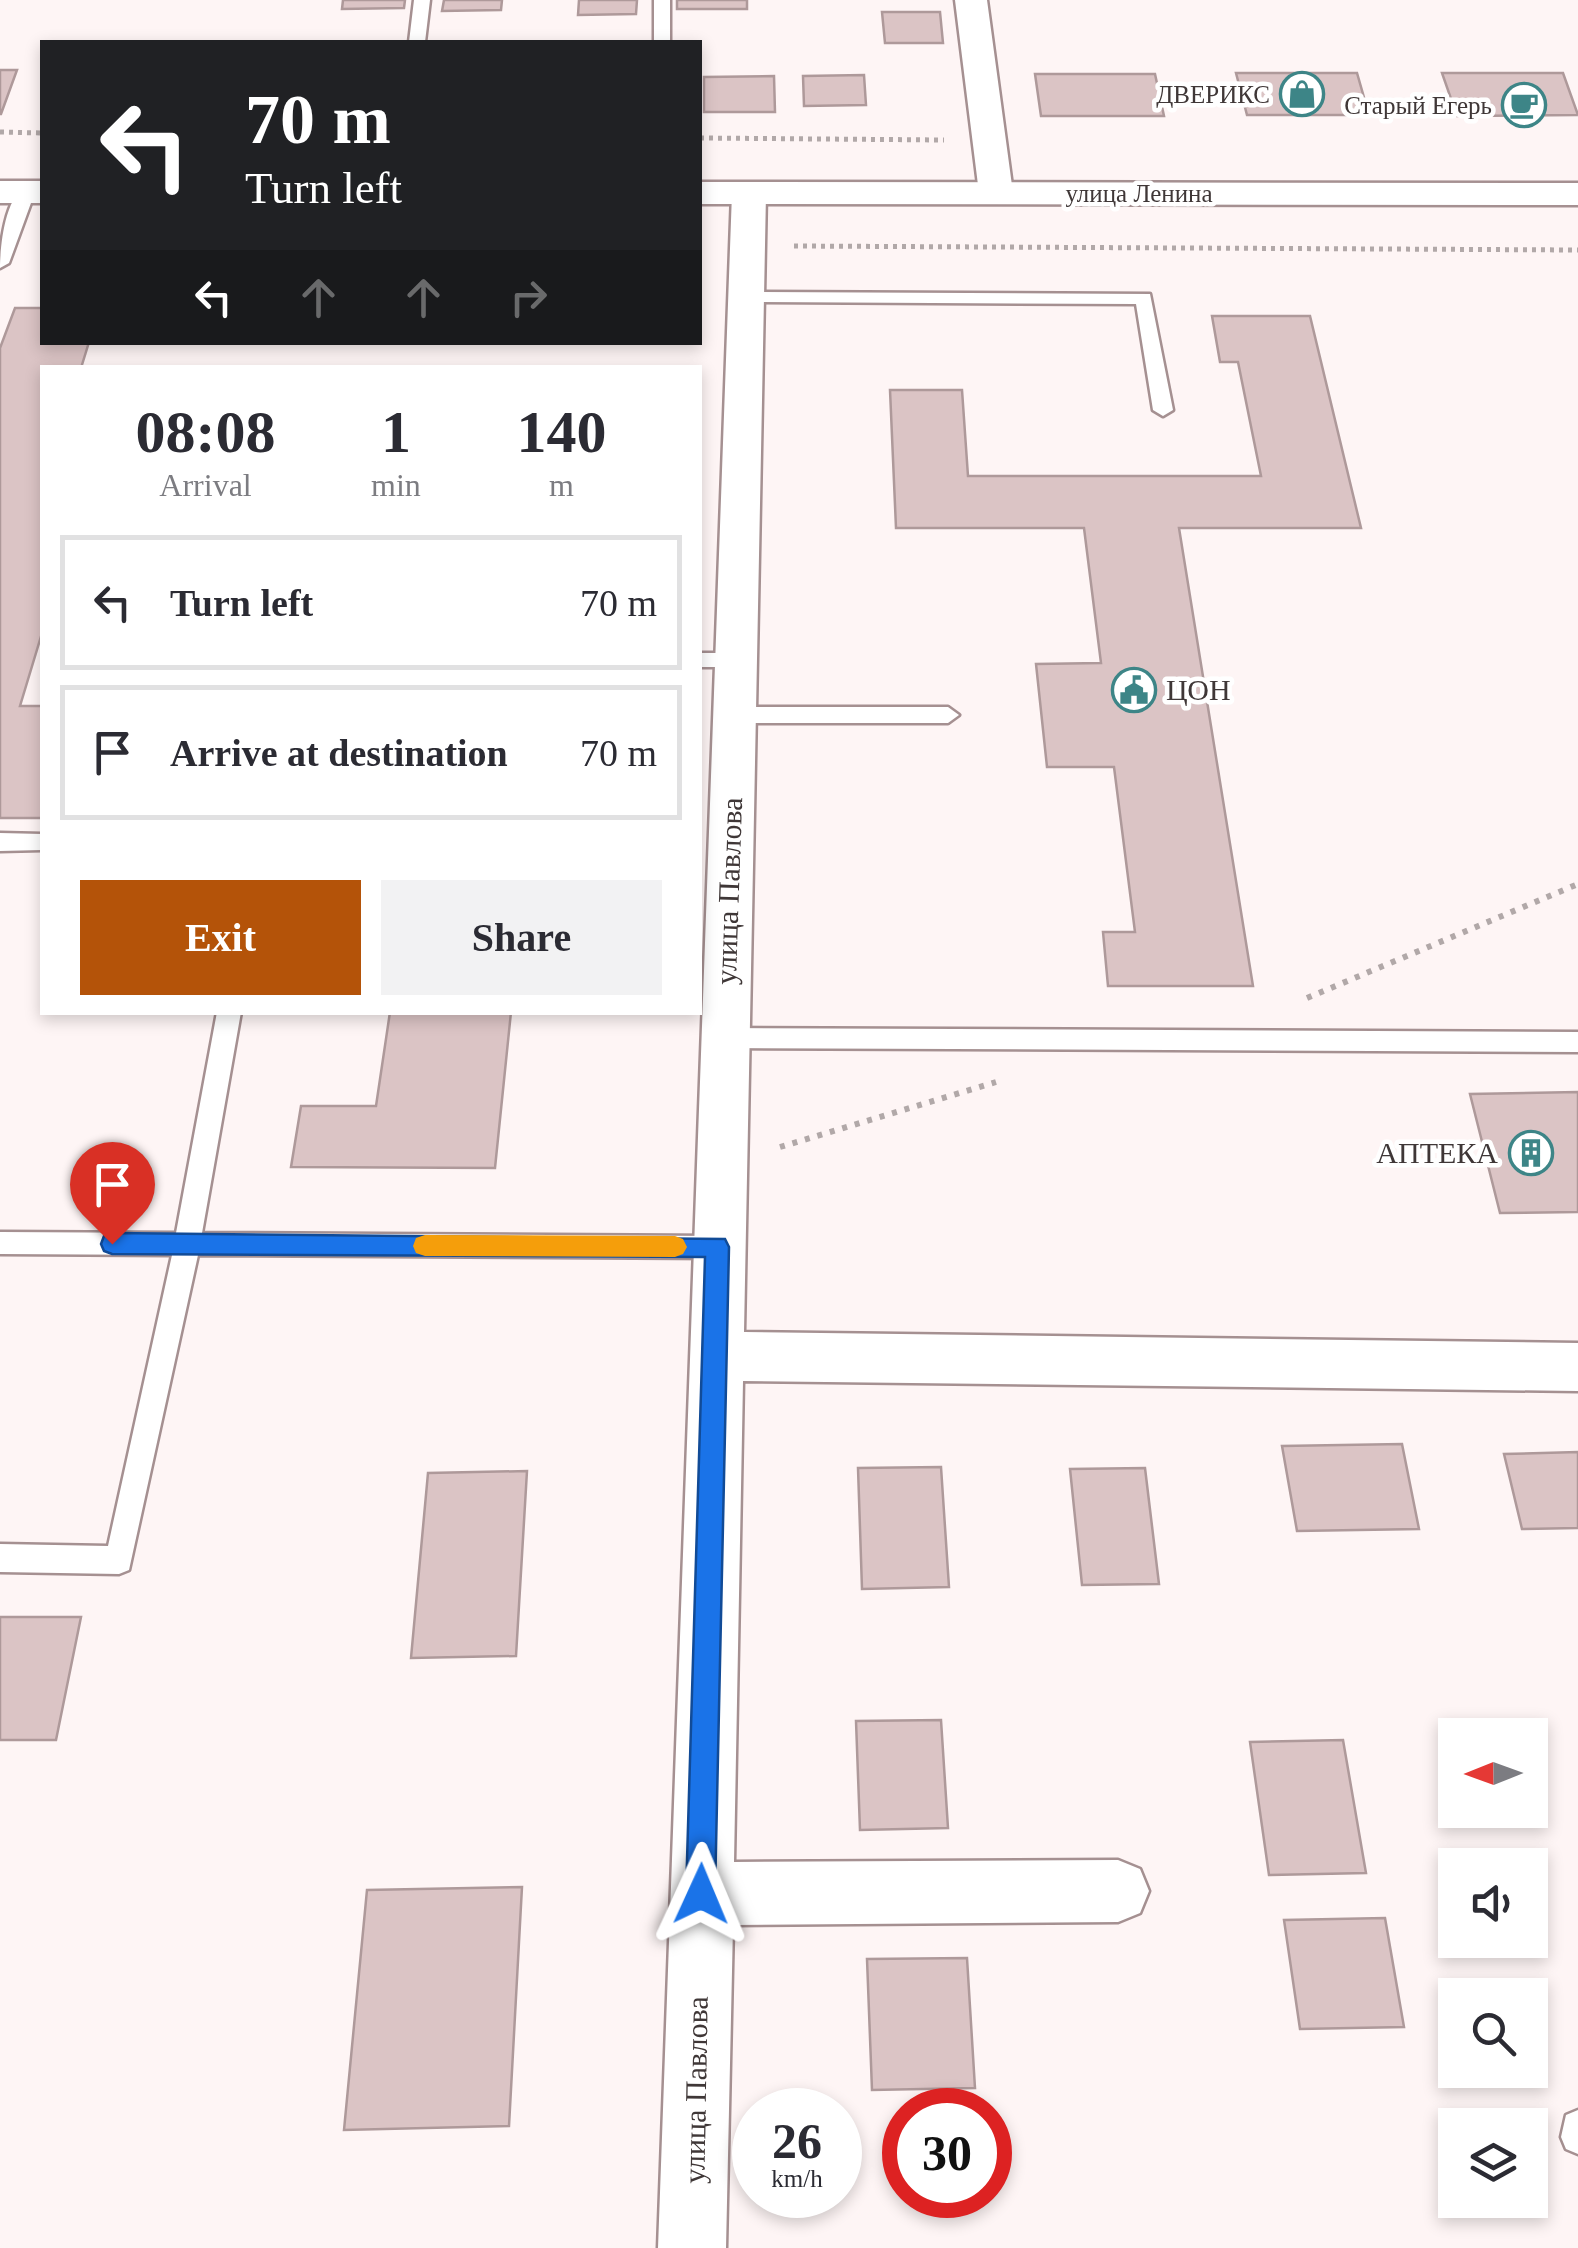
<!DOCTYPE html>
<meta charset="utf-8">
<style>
body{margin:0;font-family:Georgia,serif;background:#f2f2f3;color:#2b2b33;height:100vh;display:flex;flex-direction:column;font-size:38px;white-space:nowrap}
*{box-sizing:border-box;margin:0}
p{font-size:32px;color:#7c7c81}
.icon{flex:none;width:55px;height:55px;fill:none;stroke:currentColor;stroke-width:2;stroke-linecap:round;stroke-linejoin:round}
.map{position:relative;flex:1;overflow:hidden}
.sheet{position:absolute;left:40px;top:365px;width:662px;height:650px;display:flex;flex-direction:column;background:#fff;border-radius:0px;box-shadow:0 5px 15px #0003}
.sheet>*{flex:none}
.banner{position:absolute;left:40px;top:40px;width:662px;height:305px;border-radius:0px;box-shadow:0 5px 15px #0003;background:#202124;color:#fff;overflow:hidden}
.needle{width:65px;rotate:269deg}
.buttons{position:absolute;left:1438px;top:1718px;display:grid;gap:20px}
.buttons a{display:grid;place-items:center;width:110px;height:110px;border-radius:0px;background:#fff;box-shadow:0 5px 15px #0003;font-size:50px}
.speed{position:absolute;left:732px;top:2088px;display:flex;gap:20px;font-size:50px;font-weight:700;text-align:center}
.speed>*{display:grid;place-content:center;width:130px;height:130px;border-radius:50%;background:#fff;box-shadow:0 5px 15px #0003;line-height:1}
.speed small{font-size:25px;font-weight:400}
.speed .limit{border:15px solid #d22;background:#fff;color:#111}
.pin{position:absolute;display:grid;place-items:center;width:85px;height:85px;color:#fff;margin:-102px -42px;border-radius:50% 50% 50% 0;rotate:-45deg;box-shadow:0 0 10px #0007}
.pin .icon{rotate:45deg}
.me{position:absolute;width:110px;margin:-55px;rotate:1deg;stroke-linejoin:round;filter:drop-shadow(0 0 8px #0008)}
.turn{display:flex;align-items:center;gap:35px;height:210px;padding:0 40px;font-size:45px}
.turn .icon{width:130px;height:130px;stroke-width:2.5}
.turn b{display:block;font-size:70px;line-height:85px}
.lanes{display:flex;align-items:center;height:95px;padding:0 40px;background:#0003;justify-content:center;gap:50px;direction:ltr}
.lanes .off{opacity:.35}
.eta{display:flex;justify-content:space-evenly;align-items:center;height:170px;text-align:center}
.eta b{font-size:60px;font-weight:700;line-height:70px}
.button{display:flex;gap:20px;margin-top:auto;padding:20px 40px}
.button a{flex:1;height:115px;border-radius:0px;background:#b45309;color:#fff;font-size:40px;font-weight:700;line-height:115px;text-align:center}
.button a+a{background:#f2f2f3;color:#2b2b33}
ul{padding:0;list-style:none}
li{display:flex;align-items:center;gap:30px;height:135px;margin:0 20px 15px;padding:0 20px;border:5px solid #e1e1e2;border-radius:0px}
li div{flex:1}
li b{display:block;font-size:38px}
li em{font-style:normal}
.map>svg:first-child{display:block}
</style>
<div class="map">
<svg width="1578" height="2248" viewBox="0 0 1578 2248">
<rect width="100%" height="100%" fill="#fef5f5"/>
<path fill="#dbc4c5" stroke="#ae999a" stroke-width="2.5" d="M343,0H405L404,8L342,9Z
M444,0H502L501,10L442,11Z
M579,0H637L636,14L578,15Z
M677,0H747V9H677Z
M882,12H940L943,43H885Z
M0,70H17L1,114H0Z
M1236,73H1357L1369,115H1247Z
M1442,73H1563L1578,115L1457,116Z
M1035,74H1155L1164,116H1041Z
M864,75L866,105L804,106L803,76Z
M774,76L775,112H704V77Z
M15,308H42V342H89L81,368H42V633L20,706H42V818H0V348Z
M1212,316H1310L1361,528H1179L1253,986H1108L1103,932H1135L1114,767H1047L1036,664L1101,663L1084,528H896L890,390H962L968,476H1261L1238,362H1220Z
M390,1012H511L495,1168L291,1167L301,1106H376Z
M1578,1092V1212L1500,1213L1470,1094Z
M1402,1444L1419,1529L1297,1531L1282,1446Z
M1578,1452V1528L1522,1529L1504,1454Z
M941,1467L949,1587L862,1589L858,1468Z
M1145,1468L1159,1584L1082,1585L1070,1469Z
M527,1471L516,1656L411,1658L428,1473Z
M0,1617H81L56,1740H0Z
M941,1720L948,1828L860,1830L856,1721Z
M1343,1740L1366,1873L1269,1875L1250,1742Z
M522,1887L509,2126L344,2130L367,1890Z
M1385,1918L1404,2027L1300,2029L1284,1920Z
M967,1958L975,2088L872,2090L867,1959Z"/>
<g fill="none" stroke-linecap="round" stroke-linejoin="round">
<defs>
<path id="service" d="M414,0H430L425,42H409Z
M654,0H670V42H654Z
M26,187L35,192L9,263L0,268C0,247 5,196 26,187Z
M748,292L1150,294L1173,410L1163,416L1153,410L1136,304L742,302V294Z
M700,653H737L748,660L737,667H700Z
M734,707H948L959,715L948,723H734L723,715Z
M0,833L42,834V850L0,851Z
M217,1012H241L202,1233L717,1236L726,1239L730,1247L726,1255L717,1258L198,1255L129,1570L119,1574L0,1572V1544L108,1546L172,1255L0,1254V1232L176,1233Z
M725,1028L1578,1032V1052L725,1048L716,1045L713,1038L716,1031Z
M1578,2110V2154L1566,2149L1561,2137L1566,2115Z"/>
<path id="minor" d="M955,0H987L1013,193L1008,200L996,203L984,200L979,193Z
M749,183L761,186L766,193L744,1332L1578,1343V1391L743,1381L734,1862L1118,1860L1140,1869L1149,1891L1140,1913L1118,1922L733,1925L726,2248H658L732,193L737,186Z"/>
<path id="tertiary" d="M0,181H42V203H0Z
M700,182L1578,183V205L700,204Z"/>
</defs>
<use href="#service" stroke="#a59091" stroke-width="5"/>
<use href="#minor" stroke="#a59091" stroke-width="5"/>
<use href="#tertiary" stroke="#a59091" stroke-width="5"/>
<path stroke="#b1a8a8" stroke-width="5" stroke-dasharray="4 5" stroke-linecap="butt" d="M0,132L42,133
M700,138L944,140
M794,246L1578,250"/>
<path stroke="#b1a8a8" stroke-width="6" stroke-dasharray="5 8" stroke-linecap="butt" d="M1307,998L1578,884
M780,1147L996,1082"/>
<use href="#service" fill="#fff" fill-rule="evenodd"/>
<use href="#minor" fill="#fff" fill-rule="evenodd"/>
<use href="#tertiary" fill="#fff" fill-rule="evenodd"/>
</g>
<path fill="#1a73e8" stroke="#114b97" stroke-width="2.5" d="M112,1233L725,1239L729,1247L715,1894L711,1904L701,1909L691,1904L686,1894L705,1257L112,1254L104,1251L101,1244L104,1236Z"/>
<path fill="#f59e0b" d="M425,1235L675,1236L683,1239L687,1247L683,1254L675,1257L425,1256L416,1253L413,1246L416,1238Z"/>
<defs>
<symbol id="shop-ring" viewBox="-11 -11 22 22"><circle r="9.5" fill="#fff" stroke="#3d8587" stroke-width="1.5"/><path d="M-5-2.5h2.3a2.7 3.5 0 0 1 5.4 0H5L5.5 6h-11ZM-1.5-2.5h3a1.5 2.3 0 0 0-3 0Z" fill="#3d8587"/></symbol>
<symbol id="cafe-ring" viewBox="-11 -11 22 22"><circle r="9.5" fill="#fff" stroke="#3d8587" stroke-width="1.5"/><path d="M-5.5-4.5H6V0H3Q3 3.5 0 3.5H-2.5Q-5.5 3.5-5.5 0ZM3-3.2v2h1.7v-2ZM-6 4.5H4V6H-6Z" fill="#3d8587"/></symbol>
<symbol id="civic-ring" viewBox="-11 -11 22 22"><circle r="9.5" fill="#fff" stroke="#3d8587" stroke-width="1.5"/><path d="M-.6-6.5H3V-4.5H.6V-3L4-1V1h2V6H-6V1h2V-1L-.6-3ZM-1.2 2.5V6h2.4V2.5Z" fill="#3d8587"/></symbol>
<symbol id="building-ring" viewBox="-11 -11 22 22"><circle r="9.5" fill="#fff" stroke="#3d8587" stroke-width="1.5"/><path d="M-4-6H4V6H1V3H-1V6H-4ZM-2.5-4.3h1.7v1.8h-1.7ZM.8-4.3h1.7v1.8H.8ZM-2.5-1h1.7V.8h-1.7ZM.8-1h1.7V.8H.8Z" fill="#3d8587"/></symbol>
</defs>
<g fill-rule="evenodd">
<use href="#shop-ring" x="1277" y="69" width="50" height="50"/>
<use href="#cafe-ring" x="1499" y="80" width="50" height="50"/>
<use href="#civic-ring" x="1109" y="665" width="50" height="50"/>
<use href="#building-ring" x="1506" y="1128" width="50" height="50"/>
</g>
<g text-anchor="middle" stroke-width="9" stroke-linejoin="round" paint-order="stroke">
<g font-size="25" fill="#3f3737" stroke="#fff" text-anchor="end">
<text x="1270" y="103">ДВЕРИКС</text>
<text x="1492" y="114">Старый Егерь</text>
</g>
<g font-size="25" fill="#3f3737" stroke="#fff">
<text x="1139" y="202">улица Ленина</text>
</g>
<g font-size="30" fill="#3f3737" stroke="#fff" text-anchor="start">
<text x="1166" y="700">ЦОН</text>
<text x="1498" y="1163" text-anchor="end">АПТЕКА</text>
</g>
<g font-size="30" fill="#3f3737" stroke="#fff">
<text transform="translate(729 891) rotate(-88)" y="10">улица Павлова</text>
<text transform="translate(696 2090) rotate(-89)" y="10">улица Павлова</text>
</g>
</g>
</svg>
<div class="buttons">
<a><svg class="needle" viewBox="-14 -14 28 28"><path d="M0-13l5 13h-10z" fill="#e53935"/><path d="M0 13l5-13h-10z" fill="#7c7c81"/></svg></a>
<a><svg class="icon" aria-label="sound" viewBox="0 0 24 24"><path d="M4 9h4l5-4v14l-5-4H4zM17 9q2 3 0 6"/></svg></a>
<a><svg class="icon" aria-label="search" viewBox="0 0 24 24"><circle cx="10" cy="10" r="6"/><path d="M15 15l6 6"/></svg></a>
<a><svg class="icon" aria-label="layers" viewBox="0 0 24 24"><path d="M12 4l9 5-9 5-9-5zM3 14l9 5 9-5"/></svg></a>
</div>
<div class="speed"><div>26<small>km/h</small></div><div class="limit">30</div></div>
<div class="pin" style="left:112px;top:1244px;background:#d93025"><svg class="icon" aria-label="arrive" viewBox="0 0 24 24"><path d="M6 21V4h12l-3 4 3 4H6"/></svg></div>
<svg class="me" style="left:701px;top:1894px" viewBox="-20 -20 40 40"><path d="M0-17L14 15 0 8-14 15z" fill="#1a73e8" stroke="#fff" stroke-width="4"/></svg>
<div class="banner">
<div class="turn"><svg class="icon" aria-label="left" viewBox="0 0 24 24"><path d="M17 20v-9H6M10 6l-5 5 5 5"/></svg><div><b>70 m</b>Turn left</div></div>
<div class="lanes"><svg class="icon" aria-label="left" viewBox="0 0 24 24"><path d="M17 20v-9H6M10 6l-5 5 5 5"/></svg><svg class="icon off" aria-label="ahead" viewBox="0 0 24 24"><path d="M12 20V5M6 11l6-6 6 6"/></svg><svg class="icon off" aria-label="ahead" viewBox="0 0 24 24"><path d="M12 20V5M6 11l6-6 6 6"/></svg><svg class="icon off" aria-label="right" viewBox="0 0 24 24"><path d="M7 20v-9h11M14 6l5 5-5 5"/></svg></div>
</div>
<section class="sheet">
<div class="eta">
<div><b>08:08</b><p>Arrival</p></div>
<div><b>1</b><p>min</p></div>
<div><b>140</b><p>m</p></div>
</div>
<ul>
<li><svg class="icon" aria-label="left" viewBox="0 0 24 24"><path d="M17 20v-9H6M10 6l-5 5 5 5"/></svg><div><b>Turn left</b></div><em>70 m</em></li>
<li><svg class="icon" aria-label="arrive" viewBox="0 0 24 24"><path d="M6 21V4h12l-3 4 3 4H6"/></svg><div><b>Arrive at destination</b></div><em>70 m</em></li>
</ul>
<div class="button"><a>Exit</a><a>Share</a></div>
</section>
</div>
